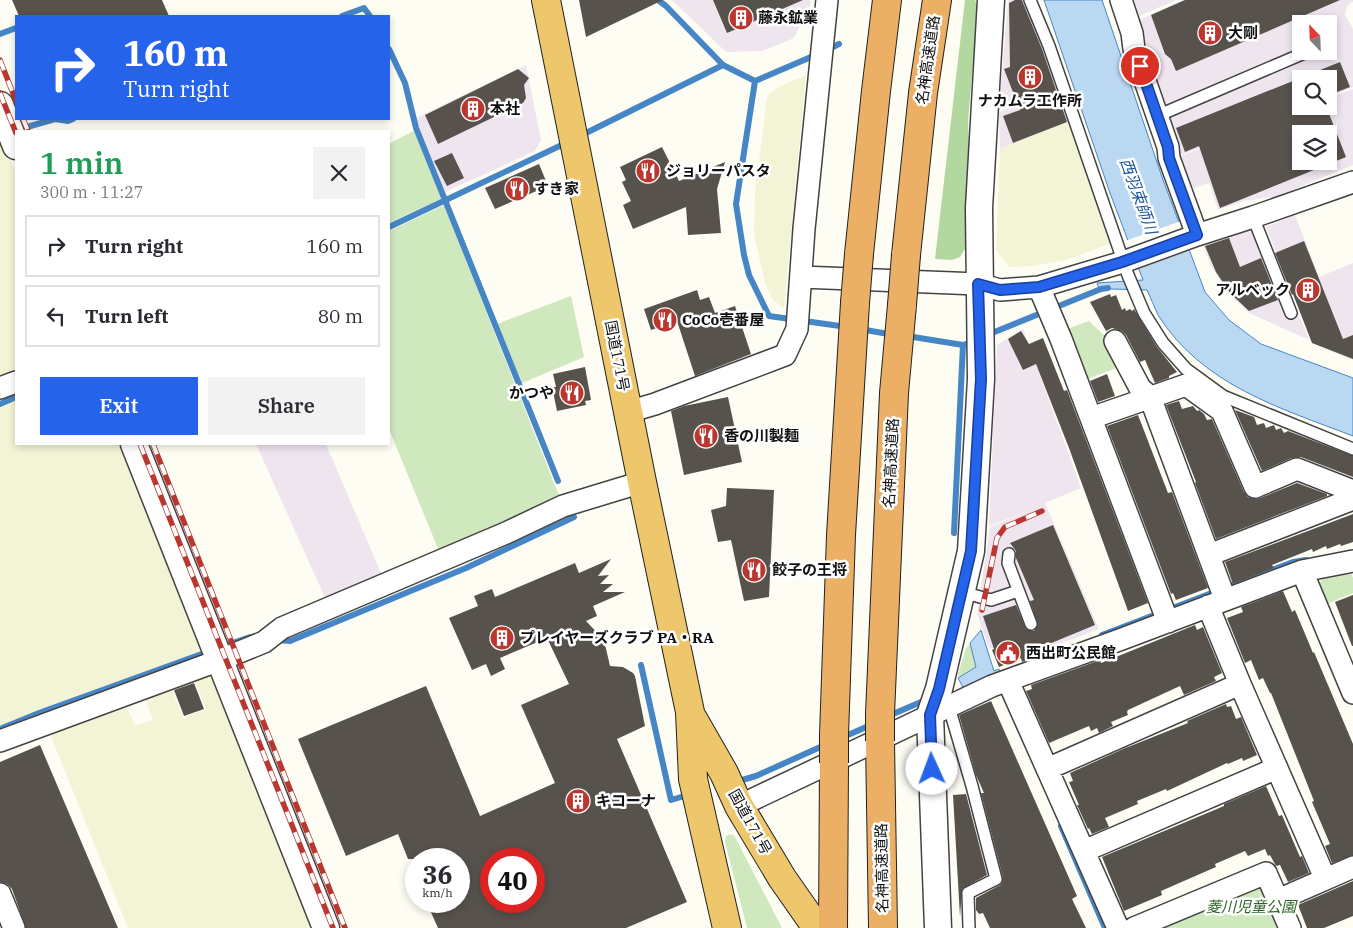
<!DOCTYPE html>
<meta charset="utf-8">
<style>
body{margin:0;font-family:"IBM Plex Serif","Noto Sans JP",serif;background:#f2f2f3;color:#2b2b33;height:100vh;display:flex;flex-direction:column;font-size:19px;white-space:nowrap}
*{box-sizing:border-box;margin:0}
p{font-size:16px;color:#7c7c81}
.icon{flex:none;width:28px;height:28px;fill:none;stroke:currentColor;stroke-width:2;stroke-linecap:round;stroke-linejoin:round}
.map{position:relative;flex:1;overflow:hidden}
.side{position:absolute;left:15px;top:130px;width:375px;height:315px;display:flex;flex-direction:column;background:#fff;border-radius:0px;box-shadow:0 2px 8px #0003}
.side>*{flex:none}
.hud{position:absolute;left:15px;top:15px;width:375px;height:105px;border-radius:0px;box-shadow:0 2px 8px #0003;background:#2563eb;color:#fff;overflow:hidden}
.needle{width:32px;rotate:337deg}
.tools{position:absolute;left:1292px;top:15px;display:grid;gap:10px}
.tools a{display:grid;place-items:center;width:45px;height:45px;border-radius:0px;background:#fff;box-shadow:0 2px 8px #0003;font-size:25px}
.speed{position:absolute;left:405px;top:848px;display:flex;gap:10px;font-size:25px;font-weight:700;text-align:center}
.speed>*{display:grid;place-content:center;width:65px;height:65px;border-radius:50%;background:#fff;box-shadow:0 2px 8px #0003;line-height:1}
.speed small{font-size:12px;font-weight:400}
.speed .limit{border:8px solid #d22;background:#fff;color:#111}
.pin{position:absolute;display:grid;place-items:center;width:42px;height:42px;color:#fff;margin:-21px;border:2px solid #fff;border-radius:50%;box-shadow:0 1px 5px #0007}
.me{position:absolute;width:55px;margin:-28px;rotate:358deg;stroke-linejoin:round;filter:drop-shadow(0 0 4px #0008)}
.turn{display:flex;align-items:center;gap:18px;height:105px;padding:0 25px;font-size:22px}
.turn .icon{width:65px;height:65px;stroke-width:2.5}
.turn b{display:block;font-size:35px;line-height:42px}
.round{display:grid;place-items:center;flex:none;width:52px;height:52px;border-radius:0px;background:#f2f2f3}
.summary{display:flex;align-items:center;justify-content:space-between;height:85px;padding:0 25px}
h1{font-size:30px;font-weight:600;line-height:38px;color:#1e9e55}
.button{display:flex;gap:10px;margin-top:auto;padding:10px 25px}
.button a{flex:1;height:58px;border-radius:0px;background:#2563eb;color:#fff;font-size:20px;font-weight:600;line-height:58px;text-align:center}
.button a+a{background:#f2f2f3;color:#2b2b33}
ul{padding:0;list-style:none}
li{display:flex;align-items:center;gap:15px;height:62px;margin:0 10px 8px;padding:0 15px;border:2px solid #e1e1e2;border-radius:0px}
li div{flex:1}
li b{display:block;font-size:19px}
li em{font-style:normal}
.map>svg:first-child{display:block}
</style>
<div class="map">
<svg width="1353" height="928" viewBox="0 0 1353 928">
<rect width="100%" height="100%" fill="#fefdf4"/>
<path fill="#eee5ee" fill-rule="evenodd" d="M672,0H810L811,4L794,38L762,51L726,52Z
M1008,0H1035L1059,87L999,109Z
M1132,0H1176L1139,16Z
M1183,0H1353V2L1348,4L1345,15L1353,29V87L1329,97V79H1301V106H1304L1179,156L1139,20ZM1301,24H1329V51H1301Z
M526,65L541,140L535,151L443,193L419,132L416,118Z
M1058,89L1070,121L1000,149L999,112Z
M1353,89V165L1277,196L1244,201L1218,210L1209,183L1187,191L1176,158L1309,106H1329V98ZM1301,134H1329V161H1301Z
M1295,215L1319,277L1353,263V360L1312,343L1266,227Z
M1265,228L1309,340L1249,313L1228,293L1210,264L1203,245L1244,229Z
M1023,329L1081,488L1045,503L1099,629L1029,656L1021,637L989,649L977,614L990,527L1040,506L989,526L997,345Z
M256,444H326L383,578L327,602Z"/>
<path fill="#f3f3d5" d="M806,75L784,308L772,299L765,283L754,234L755,191L767,99L770,93L779,87Z
M1070,121L1112,243L1066,260L1031,266L1009,267L996,250L1000,149Z
M4,144L16,174V371L0,378V145Z
M16,392V444H123L207,655L0,732V399Z
M213,672L313,928H128L48,729L125,703L135,726L153,720L144,696L171,687L183,718L206,709L194,679Z"/>
<path fill="#d0e8be" d="M415,130L443,198L389,223V144Z
M444,205L560,498L439,551L389,429V231Z
M571,296L584,357L520,384L497,324Z
M1089,321L1109,340L1119,367L1087,379L1067,329Z
M1351,573L1353,578V593L1325,605L1318,588L1323,577Z
M970,644L976,667L959,677L958,674L966,648Z
M730,834L734,835L782,928H747L725,842L726,836Z
M1252,884L1267,890L1283,928H1142Z"/>
<path fill="#b2d79f" d="M965,0H975L978,7L968,121L971,199L965,249L960,257L952,260L935,259Z"/>
<path fill="#bbd8f3" stroke="#4686c6" d="M1044,0H1102L1163,180L1205,292L1229,320L1261,344L1353,378V436C1280,408 1202,385 1158,315C1154,307 1151,298 1147,290L1111,289L1100,291L1097,283L1143,280L1110,193Z
M981,630L994,671L999,669L1002,675L966,693L958,678L976,667L970,643Z"/>
<path fill="#fefdf4" d="M1181,221L1191,250L1136,270L1125,241Z"/>
<g fill="none" stroke-linecap="round" stroke-linejoin="round">
<path stroke="#4686c6" stroke-width="6" d="M658,0L666,6L723,65L755,81L818,54
M342,16L364,8L370,16
M0,34L16,28
M389,49L405,83L416,128L558,481
M827,50L839,44
M755,81L736,204L744,255L749,275L769,316L847,327
M20,129L55,119L68,121L73,119
M580,136L723,65
M389,227L568,142
M860,329L894,335
M987,335L1101,289L1108,288
M907,336L963,345
M0,404L16,397
M954,533L963,345L966,344
M1102,635L1293,562L1306,560
M277,640L290,641L466,568L574,517
M221,647L250,637
M641,665L671,800L691,794
M886,717L921,702
M0,729L39,713L210,651
M841,738L873,724
M735,782L756,776L827,744
M1061,826L1105,928"/>
</g>
<path fill="#58524d" fill-rule="evenodd" d="M12,0H162L169,16H19Z
M579,0H663L586,37Z
M713,0H803L727,33Z
M1015,0H1022L1023,3L1042,49L1067,122L1013,143L1003,116L1020,110L1004,69L1010,67L1009,3Z
M1185,0H1340L1176,71L1171,59L1165,54L1151,15Z
M1340,62L1350,87L1329,95V79H1301V106H1326L1346,157L1220,208L1199,146L1185,152L1176,128ZM1301,134H1329V161H1301Z
M518,69L529,78L524,85L526,98L523,103L438,144L425,115Z
M662,147L679,181L725,162L717,189L721,233L688,235L686,207L633,229L623,205L631,201L622,182L626,180L620,167Z
M452,153L464,178L447,186L434,161Z
M539,164L548,186L495,209L485,188Z
M1229,238L1240,267L1261,258L1278,300L1249,311L1230,293L1216,272L1205,246Z
M1304,241L1343,339L1353,335V359L1312,343L1293,294L1292,295L1275,253Z
M697,290L700,300L709,297L715,313L735,306L751,354L695,376L677,321L651,330L644,309Z
M1110,294L1111,297L1116,295L1122,310L1125,308L1126,311L1130,309L1132,311L1134,309L1157,347L1177,372L1169,376V378L1155,383L1145,360L1140,362L1126,335L1122,331L1112,328L1106,331L1090,302Z
M1021,331L1029,344L1043,338L1064,391L1067,390L1148,603L1128,611L1069,448L1036,364L1023,370L1008,339Z
M585,367L591,400L585,401L586,405L557,411L552,387H556L553,374Z
M1107,374L1115,396L1098,402L1090,381Z
M728,397L742,462L684,475L671,411L684,406Z
M1179,401L1182,409L1193,406L1197,411L1199,410L1204,414L1207,420L1212,419L1244,492L1248,497L1254,499L1260,498L1297,483L1327,494V496L1216,539L1195,483L1196,482L1166,405Z
M1235,410L1254,417L1257,425L1264,423L1266,428L1274,425L1276,430L1281,428L1284,433L1288,431L1353,456V477L1301,457L1292,458L1262,471Z
M1138,415L1168,493L1172,492L1208,588L1176,600L1173,593L1171,594L1107,426Z
M727,488L774,490L769,597L744,601L731,540L718,542L711,510L726,506Z
M1353,514V542L1341,546L1340,544L1327,549L1326,546L1313,552L1312,549L1272,565L1274,568L1233,584L1225,562Z
M1053,525L1095,625L1049,644L1052,651L1022,662L1021,658L999,667L992,650L994,649L983,616L1016,605L1026,629L1034,631L1038,625L1030,601L1034,600L1016,558V551L1010,543Z
M611,559L598,576L609,575L600,584H613L603,592H625L593,606L597,616L586,621L604,640L610,666L623,667L633,673L635,676L645,726L617,739L687,902L626,928H438L426,901H459V859H408L398,834L346,856L298,739L426,686L480,816L555,783L521,705L569,684L547,638L500,658L505,669L491,676L486,664L472,670L449,618L478,606L474,596L492,589L495,597L575,563L579,573ZM491,859H534V901H491Z
M1283,591L1292,612L1295,610L1313,653L1314,652L1353,744V855L1332,863L1325,846L1330,844L1312,802L1314,801L1271,693H1270L1263,678L1259,680L1251,660L1245,663L1227,618L1243,612L1241,607Z
M1353,595V646H1352L1335,602Z
M1195,625L1197,630L1203,627L1222,673L1214,677L1216,681L1184,695L1180,686L1128,710L1127,712L1128,715L1111,722L1113,726L1099,733L1097,728L1091,731L1089,726L1049,743L1026,691L1032,689L1031,685L1100,660L1101,663Z
M194,683L204,709L184,716L174,690Z
M991,701L1077,896L1072,899L1086,928H990L983,913L979,914L976,910V898L1000,885L1002,883L1003,878L981,793H984L976,775L959,715Z
M1226,704L1227,707L1231,706L1236,719L1241,717L1257,755L1243,761L1242,758L1228,764L1227,763L1180,785L1167,791L1166,789L1137,801L1138,804L1105,818L1109,827L1092,834L1089,828L1088,829L1077,805H1079L1069,782L1073,781L1070,773L1123,749L1188,723L1187,721Z
M40,745L118,928H26L12,889L7,884L0,882V762Z
M1266,786L1279,816L1282,815L1300,857L1302,856L1309,873L1288,882L1280,865L1276,866L1270,855L1268,856L1265,849L1248,856L1245,851L1215,864L1216,867L1161,891L1162,895L1124,911L1102,857L1224,806V804Z
M966,794L987,875L962,889L960,917L953,795Z
M1353,881V916L1324,928H1307L1298,905Z"/>
<g fill="none" stroke-linecap="round" stroke-linejoin="round">
<defs>
<path id="service" d="M1030,0L1049,46L1128,275L1144,313L1163,343L1186,369L1223,396L1353,449
M1157,116L1309,51
M1253,217L1291,313
M1009,554L1008,563L1031,624
M962,592L991,600L1018,591
M949,707L972,786L996,879L968,893L969,928"/>
<path id="minor" d="M1121,0L1132,33L1134,49L1168,147L1169,158L1197,235
M801,277L978,284L1000,290L1039,287L1123,262L1197,235L1253,217L1353,182
M1039,287L1061,339L1168,622
M1115,341L1140,388L1150,397L1225,599
M0,388L16,382
M628,412L655,404L785,355L797,329L804,229L827,0
M1091,418L1186,385L1222,411L1255,487L1297,469L1353,491
M1209,555L1353,499
M1302,571L1353,693
M1208,606L1240,684L1325,878
M1008,681L1118,928
M0,741L220,660L264,642L282,628L506,533L563,506L642,482
M1047,769L1240,684
M739,806L992,686L1122,639L1302,571L1353,561
M1084,851L1277,768
M0,894L14,928
M1278,900L1353,867
M1134,928L1266,873L1290,928"/>
<path id="tertiary" d="M0,105L16,146
M134,444L326,928
M938,928L930,715L939,689L971,551L981,379L979,208L991,0"/>
<path id="trunk" d="M546,0L642,482L690,712L693,779L727,928
M693,719L724,773L739,806L782,878L817,928"/>
<path id="motorway" d="M859,254L876,91L887,0
M906,255L923,93L937,0
M880,714L894,393L902,305
M834,735L841,535L855,303
M880,741L883,928
M833,928L834,763"/>
</defs>
<use href="#service" stroke="#434343" stroke-width="14"/>
<use href="#minor" stroke="#434343" stroke-width="24"/>
<use href="#tertiary" stroke="#434343" stroke-width="29"/>
<use href="#trunk" stroke="#212121" stroke-width="30"/>
<use href="#motorway" stroke="#212121" stroke-width="30"/>
<use href="#service" stroke="#fff" stroke-width="11"/>
<use href="#minor" stroke="#fff" stroke-width="21"/>
<use href="#tertiary" stroke="#fff" stroke-width="26"/>
<use href="#trunk" stroke="#eec76c" stroke-width="28"/>
<use href="#motorway" stroke="#ebb065" stroke-width="28"/>
<defs>
<path id="rail" d="M0,60L16,101
M0,93L16,133
M23,119L28,131
M140,444L333,928
M153,444L345,928
M982,610L997,538L1005,527L1042,511"/>
</defs>
<use href="#rail" stroke="#b9372f" stroke-width="5.5"/>
<use href="#rail" stroke="#fff" stroke-width="4" stroke-dasharray="11" stroke-linecap="butt"/>
<defs>
<path id="motorway-bridge" d="M855,303L859,254
M902,305L906,255
M880,741V714
M834,763V735"/>
</defs>
<use href="#motorway-bridge" stroke="#212121" stroke-width="30" stroke-linecap="butt"/>
<use href="#motorway-bridge" stroke="#ebb065" stroke-width="28"/>
</g>
<g fill="none" stroke-linecap="round" stroke-linejoin="round">
<defs>
<path id="route" d="M932,769L930,715L939,689L971,551L981,379L978,284L1000,290L1039,287L1122,262L1197,235L1169,158L1168,147L1140,66"/>
</defs>
<use href="#route" stroke="#184099" stroke-width="12"/>
<use href="#route" stroke="#2563eb" stroke-width="9"/>
</g>
<defs>
<symbol id="building-disc" viewBox="-11 -11 22 22"><circle r="9.5" fill="#b9372f" stroke="#fff"/><path d="M-4-6H4V6H1V3H-1V6H-4ZM-2.5-4.3h1.7v1.8h-1.7ZM.8-4.3h1.7v1.8H.8ZM-2.5-1h1.7V.8h-1.7ZM.8-1h1.7V.8H.8Z" fill="#fff"/></symbol>
<symbol id="restaurant-disc" viewBox="-11 -11 22 22"><circle r="9.5" fill="#b9372f" stroke="#fff"/><path d="M-5-6h1v4h1v-4h1v4h1v-4h1v5L-1.5 .5V6h-2V.5L-5-1ZM5-6V6H3V1.5H1.5Q1.5-4 5-6Z" fill="#fff"/></symbol>
<symbol id="civic-disc" viewBox="-11 -11 22 22"><circle r="9.5" fill="#b9372f" stroke="#fff"/><path d="M-.6-6.5H3V-4.5H.6V-3L4-1V1h2V6H-6V1h2V-1L-.6-3ZM-1.2 2.5V6h2.4V2.5Z" fill="#fff"/></symbol>
</defs>
<g fill-rule="evenodd">
<use href="#building-disc" x="727" y="4" width="28" height="28"/>
<use href="#building-disc" x="1196" y="19" width="28" height="28"/>
<use href="#building-disc" x="1016" y="63" width="28" height="28"/>
<use href="#building-disc" x="459" y="95" width="28" height="28"/>
<use href="#restaurant-disc" x="634" y="157" width="28" height="28"/>
<use href="#restaurant-disc" x="503" y="175" width="28" height="28"/>
<use href="#building-disc" x="1294" y="276" width="28" height="28"/>
<use href="#restaurant-disc" x="651" y="306" width="28" height="28"/>
<use href="#restaurant-disc" x="558" y="379" width="28" height="28"/>
<use href="#restaurant-disc" x="692" y="422" width="28" height="28"/>
<use href="#restaurant-disc" x="740" y="556" width="28" height="28"/>
<use href="#building-disc" x="488" y="624" width="28" height="28"/>
<use href="#civic-disc" x="994" y="639" width="28" height="28"/>
<use href="#building-disc" x="564" y="787" width="28" height="28"/>
</g>
<g text-anchor="middle" stroke-width="5" stroke-linejoin="round" paint-order="stroke">
<g font-size="15" font-weight="bold" fill="#101010" stroke="#fff" text-anchor="start">
<text x="758" y="23">藤永鉱業</text>
<text x="1228" y="38">大剛</text>
<text x="1030" y="106" text-anchor="middle">ナカムラ工作所</text>
<text x="490" y="114">本社</text>
<text x="666" y="176">ジョリーパスタ</text>
<text x="534" y="194">すき家</text>
<text x="1290" y="295" text-anchor="end">アルベック</text>
<text x="682" y="325">CoCo壱番屋</text>
<text x="554" y="398" text-anchor="end">かつや</text>
<text x="724" y="441">香の川製麺</text>
<text x="772" y="575">餃子の王将</text>
<text x="520" y="643">プレイヤーズクラブ PA・RA</text>
<text x="1026" y="658">西出町公民館</text>
<text x="596" y="806">キコーナ</text>
</g>
<g font-size="15" fill="#101010" stroke="#fff">
<text transform="translate(928 60) rotate(-82)" y="5">名神高速道路</text>
<text transform="translate(617 356) rotate(79)" y="5">国道171号</text>
<text transform="translate(891 463) rotate(-87)" y="5">名神高速道路</text>
<text transform="translate(750 822) rotate(61)" y="5">国道171号</text>
<text transform="translate(882 868) rotate(-91)" y="5">名神高速道路</text>
</g>
<g font-size="15" font-style="italic" fill="#2a6523" stroke="#fff">
<text x="1251" y="912">菱川児童公園</text>
</g>
<g font-size="16" font-style="italic" fill="#20599c" stroke="#fff">
<text transform="translate(1139 196) rotate(70)" y="6">西羽束師川</text>
</g>
</g>
</svg>
<div class="tools">
<a><svg class="needle" viewBox="-14 -14 28 28"><path d="M0-13l5 13h-10z" fill="#e53935"/><path d="M0 13l5-13h-10z" fill="#7c7c81"/></svg></a>
<a><svg class="icon" aria-label="search" viewBox="0 0 24 24"><circle cx="10" cy="10" r="6"/><path d="M15 15l6 6"/></svg></a>
<a><svg class="icon" aria-label="layers" viewBox="0 0 24 24"><path d="M12 4l9 5-9 5-9-5zM3 14l9 5 9-5"/></svg></a>
</div>
<div class="speed"><div>36<small>km/h</small></div><div class="limit">40</div></div>
<div class="pin" style="left:1140px;top:66px;background:#d93025"><svg class="icon" aria-label="arrive" viewBox="0 0 24 24"><path d="M6 21V4h12l-3 4 3 4H6"/></svg></div>
<svg class="me" style="left:932px;top:769px" viewBox="-20 -20 40 40"><circle r="19" fill="#fff"/><path d="M0-13L10 11 0 6-10 11z" fill="#2563eb"/></svg>
<div class="hud">
<div class="turn"><svg class="icon" aria-label="right" viewBox="0 0 24 24"><path d="M7 20v-9h11M14 6l5 5-5 5"/></svg><div><b>160 m</b>Turn right</div></div>
</div>
<section class="side">
<div class="summary"><div><h1>1 min</h1><p>300 m · 11:27</p></div><a class="round"><svg class="icon" aria-label="close" viewBox="0 0 24 24"><path d="M6 6l12 12M18 6L6 18"/></svg></a></div>
<ul>
<li><svg class="icon" aria-label="right" viewBox="0 0 24 24"><path d="M7 20v-9h11M14 6l5 5-5 5"/></svg><div><b>Turn right</b></div><em>160 m</em></li>
<li><svg class="icon" aria-label="left" viewBox="0 0 24 24"><path d="M17 20v-9H6M10 6l-5 5 5 5"/></svg><div><b>Turn left</b></div><em>80 m</em></li>
</ul>
<div class="button"><a>Exit</a><a>Share</a></div>
</section>
</div>
